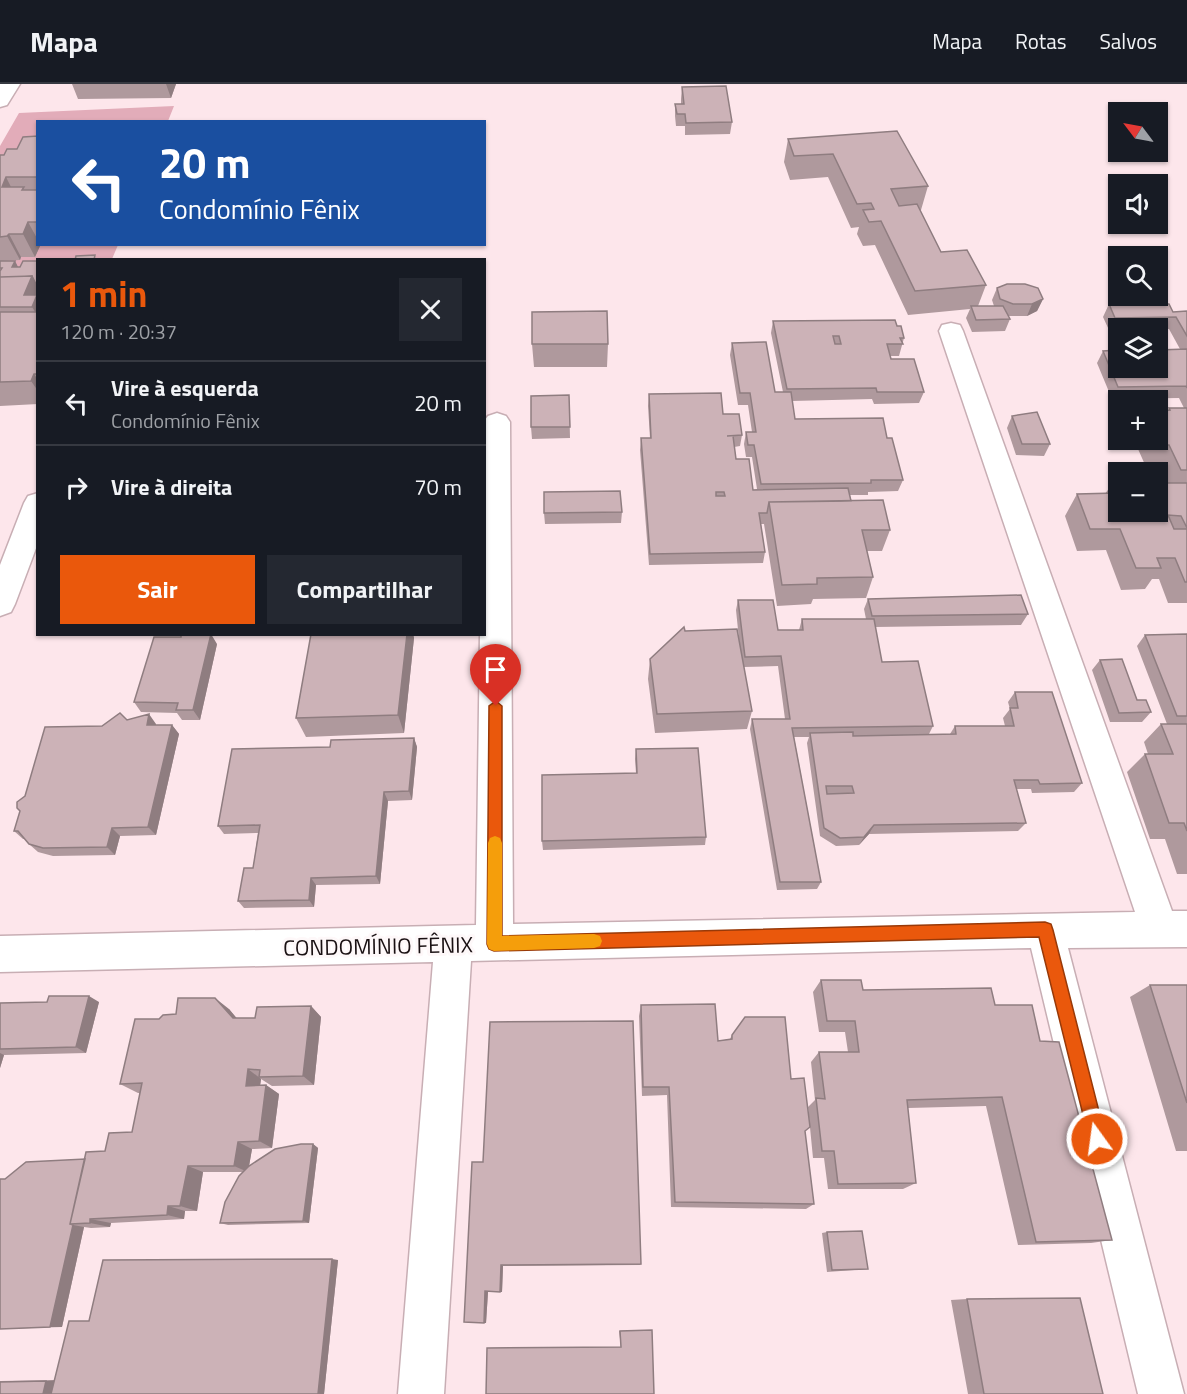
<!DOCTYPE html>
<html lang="pt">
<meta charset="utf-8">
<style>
body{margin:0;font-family:"Titillium Web",sans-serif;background:#242831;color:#f1f3f6;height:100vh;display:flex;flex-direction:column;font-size:22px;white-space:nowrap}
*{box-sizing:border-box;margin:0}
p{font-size:20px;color:#9ea1a6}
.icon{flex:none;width:33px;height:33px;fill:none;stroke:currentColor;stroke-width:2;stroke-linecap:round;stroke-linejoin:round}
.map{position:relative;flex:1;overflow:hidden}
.details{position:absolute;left:36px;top:174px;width:450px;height:378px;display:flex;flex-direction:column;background:#171b24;border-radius:0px;box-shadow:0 2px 4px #0004}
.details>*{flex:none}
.guide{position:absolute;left:36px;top:36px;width:450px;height:126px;border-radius:0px;box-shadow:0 2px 4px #0004;background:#1a4fa0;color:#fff;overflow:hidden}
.needle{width:39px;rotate:302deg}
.buttons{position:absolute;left:1108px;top:18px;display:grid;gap:12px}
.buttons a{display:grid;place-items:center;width:60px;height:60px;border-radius:0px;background:#171b24;box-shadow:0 2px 4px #0004;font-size:30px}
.pin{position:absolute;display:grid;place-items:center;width:51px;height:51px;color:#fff;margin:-62px -26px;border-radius:50% 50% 50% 0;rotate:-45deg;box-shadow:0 0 6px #0007}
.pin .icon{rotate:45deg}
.me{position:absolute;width:66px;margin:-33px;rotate:346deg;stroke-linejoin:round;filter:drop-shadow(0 0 4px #0008)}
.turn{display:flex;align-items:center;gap:21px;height:126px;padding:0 24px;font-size:27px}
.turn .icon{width:78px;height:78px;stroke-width:2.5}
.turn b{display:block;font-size:42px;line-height:51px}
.round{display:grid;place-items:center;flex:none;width:63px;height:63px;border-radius:0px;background:#242831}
.summary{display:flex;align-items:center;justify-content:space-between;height:102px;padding:0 24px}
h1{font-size:36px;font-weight:700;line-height:45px;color:#ea580c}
.button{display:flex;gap:12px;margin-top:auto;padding:12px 24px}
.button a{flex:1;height:69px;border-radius:0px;background:#ea580c;color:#fff;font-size:24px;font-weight:700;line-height:69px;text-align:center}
.button a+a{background:#242831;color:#f1f3f6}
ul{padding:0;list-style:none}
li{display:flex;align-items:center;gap:18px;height:84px;padding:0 24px;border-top:2px solid #363941}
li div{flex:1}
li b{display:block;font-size:22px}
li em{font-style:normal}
header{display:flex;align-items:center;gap:36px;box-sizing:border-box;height:84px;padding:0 30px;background:#171b24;border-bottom:2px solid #363941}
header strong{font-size:28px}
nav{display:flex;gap:33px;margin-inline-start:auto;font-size:21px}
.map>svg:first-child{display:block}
</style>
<header>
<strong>Mapa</strong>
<nav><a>Mapa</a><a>Rotas</a><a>Salvos</a></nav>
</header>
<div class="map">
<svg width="1187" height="1310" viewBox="0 0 1187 1310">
<rect width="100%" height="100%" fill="#fde6eb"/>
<path fill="#e2acb9" d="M174,22L168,37L38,38V160L118,161L112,175L38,176L37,242H0V62L19,29Z"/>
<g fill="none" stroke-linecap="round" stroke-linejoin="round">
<defs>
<path id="street" d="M0,0H20L7,21L0,23Z
M951,239L960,241L963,247L1172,827H1187V863L1068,864L1184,1310H1138L1031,864L471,877L444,1310H398L433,878L0,888V852L476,841L480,550H484V337L488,332L497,329L506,332L510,338L513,840L1135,828L939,247L942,241Z
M38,409V459L15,520L11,528L0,532V481L24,419L28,412Z"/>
</defs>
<use href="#street" stroke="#c8aeb4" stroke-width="3"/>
<use href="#street" fill="#fff" fill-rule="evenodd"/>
</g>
<path fill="#af999d" d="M72,0H176L171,14L78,15Z
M682,3L732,38L730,50L685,51V42H676L675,32V20H681V15Z
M38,52V160H66V162H40L35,173H21L20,176L2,177H15L18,183L38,177V320L0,322V71H4L17,65Z
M788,55L928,102L921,126H920L941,168L986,201L978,222H994L992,216L997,204L1043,215L1037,227L1027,232H1008L1010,235L1005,247L972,248L966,234L970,225L908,231L875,161L863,162L857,150L859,143L851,144L828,93L790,96L784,78Z
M1109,220L1173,228L1187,227V519H1168L1159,495H1152L1145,505L1121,506L1106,466L1077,467L1065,432L1077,410H1105L1112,400L1162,399L1158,391V388H1157L1154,383H1146L1134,356H1158L1169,324H1184L1179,314L1112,315L1097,279L1103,267L1180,265L1169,245L1119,244V246H1109L1103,233Z
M773,237L897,242L904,254L899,272H890L891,275L924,308L919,319L874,320L872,315L792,317L795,335L887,354L903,396L898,407L868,408V411H850L851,417L890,446L882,467H867L873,493L866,514L813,515L811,520L777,522L764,440H761L765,468L763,479L649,481L640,366L641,354H650L648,322L649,310L723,330L742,351L740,362L734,363L736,375L753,406L757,405L752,373H746L744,360L746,348H752L748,321H738L730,271L732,259L775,308H783L771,249Z
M532,260H608L607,283H534Z
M569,311L570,354L532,355L531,343Z
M1012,332L1050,360L1044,372L1016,371L1007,344Z
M622,428L621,439L545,440L544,429Z
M868,515L1028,530L1021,541L875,543L882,578L933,642L929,650H950L955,642H1005L1003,634L1010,625L1008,618L1015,608L1082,699L1074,708L1032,709L1031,705H1016L1026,739L1018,747L869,750L859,761L836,762L820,752L807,659L809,653H794L821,798L817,805L777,806L750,645L752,635H785L778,582L744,583L752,627L747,645L655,649L648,595L650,575L685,547L740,565L736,526L738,516L778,546H799L802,535H866L864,525Z
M311,550H413L414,554L404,649L306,653L296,634Z
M1187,550V790H1177L1165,755H1150L1127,688L1145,670H1148L1144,658L1161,640H1167L1137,562L1145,551Z
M217,560L200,636H182L177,629L141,628L134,618Z
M1100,576L1137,616L1151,628L1142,638H1110L1092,586Z
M127,636L156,640V641H172L179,650L156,751L120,752L115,771L53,772L38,768L29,760L25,755H23L14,747L102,642Z
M414,654L417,663L412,716L388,717L380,800L316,801L314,823L244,824L238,817L253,784L258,749L224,750L218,742L330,663Z
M636,665L706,753L705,761L543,766L542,757L636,689L635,675Z
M821,896L863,906L995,921L1040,957L1112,1156L1091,1159L1018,1161L986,1022L908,1024L916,1099L903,1105H828L824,1074H813L808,1023L815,1016L811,978L819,968H848L845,948H819L813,908Z
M1150,901H1187V1067H1176L1130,913Z
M99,918L86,969L4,971L0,984V919Z
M641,921L718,957L730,955L732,951L791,995L805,1047L814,1120L806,1125L671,1123L667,1011L642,1012L639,932Z
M311,922L321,933L314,1001L272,1002L261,995L260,1001H266L279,1010L272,1064L252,1065L249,1082L313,1060L318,1064L309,1139L228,1141L220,1139L243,1088H203L197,1127H185L184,1135L111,1139L110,1143L91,1144L84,1143L62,1243L0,1245L85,1075L105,1067L132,1048L140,1009H138L120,1000L159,935L229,925L236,934H255Z
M472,1078L641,1180L640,1181L503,1182L502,1208H488L486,1239Z
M827,1148L868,1185L827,1188L822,1149Z
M338,1176L324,1310H0V1297L55,1296L89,1237Z
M967,1215L1103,1310H968L951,1216Z
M652,1246L654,1310L487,1264L621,1263L619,1247Z"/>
<path fill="#8f7d80" d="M166,0H176L171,14Z
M6,93L18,117L2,103Z
M28,138L38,156V160H40V162L35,173L23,150Z
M9,150L21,173L20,176L7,152Z
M15,177L21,189L12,183Z
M32,192L38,203V232L24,211Z
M1043,215L1037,227L1027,232L1032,220Z
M34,290L38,296V307L31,297Z
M211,550L217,560L200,636L193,626Z
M407,550H413L414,554L404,649L398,631Z
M149,630L156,640L154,651L147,641Z
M172,641L179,650L156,751L148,743Z
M414,654L417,663L412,716L409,707Z
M384,708L388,717L380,800L376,792Z
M874,741L869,750L859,761L864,753Z
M112,744L120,752L115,771L107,763Z
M311,794L316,801L314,823L309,816Z
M89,912L99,918L86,969L76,963Z
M215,914L229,925L246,945L233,934Z
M311,922L321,933L314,1001L303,992Z
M0,969L4,971L0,984Z
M248,985L261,995L259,1011L246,1002Z
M266,1001L279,1010L272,1064L259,1057Z
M238,1058L252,1065L248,1088L234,1082Z
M313,1060L318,1064L309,1139L303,1137Z
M188,1082L203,1088L197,1127L180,1122Z
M168,1122L185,1127L184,1135L167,1131Z
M90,1135L111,1139L110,1143L90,1139Z
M73,1141L84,1143L62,1243H50Z
M332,1175L338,1176L324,1310H318Z
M501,1181L503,1182L502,1208H500Z
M485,1207L488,1208L486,1239H484Z
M59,1296L55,1310H43L46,1297Z"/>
<path fill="#ccb2b7" stroke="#8f7d80" stroke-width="1.5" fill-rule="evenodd" d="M726,2L732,38L686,39L685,30H677L675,20H684L682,3Z
M897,47L928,102L891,105L899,122L917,120L941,168L967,166L986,201L915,207L881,137L869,138L863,126L874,125L871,119L857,120L833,70L794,72L788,55Z
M38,52V93H6L2,103H24L22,106H38V138H28L23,150H9L7,152L0,153V71H4L7,65H17L23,53Z
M95,171L94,176H75L76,172Z
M0,177H15L12,183H20L23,177H38V200H36L32,192L0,193V187L2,184H0Z
M32,192L24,211H37L32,223H0V193Z
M1007,200H1025L1038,204L1043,215L1032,220H1013L1000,215L997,204Z
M1109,220H1169L1173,228L1187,227V252L1176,233L1115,234Z
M971,222H1003L1010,235L976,236Z
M607,227L608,260H532V228Z
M0,228H38V290H34L31,297L0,298Z
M895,236L897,242H901L904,254H900L903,260H887L891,275H914L924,308H877L876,304L787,305L773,237ZM833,252H839L841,260H835Z
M766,258L775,308H791L795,335L883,334L887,354H892L903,396H871V399L761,400L754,361H748L746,348H756L750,309H740L732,259Z
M1187,265V304L1186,302L1118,303L1103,267L1119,266V284H1158V266Z
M721,309L723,330H739L742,351L727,352H733L736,375H749L753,406L848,404L851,417L769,418L767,429H759L765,468L650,470L641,354H651L649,310ZM716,408H724L725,412H716Z
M569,311L570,343H531V312Z
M1169,324H1187V386H1181L1169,361H1161L1158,354V327L1170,326Z
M1037,328L1050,360H1022L1012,332Z
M1119,399V428H1158V399H1187V444L1181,432L1168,431L1174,445H1187V498H1185L1175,474H1157L1161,484H1136L1120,445H1090L1077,410L1116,409L1112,400Z
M620,407L622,428L544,429V408Z
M883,416L890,446H862L873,493L817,494V500L782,501L769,418Z
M1021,511L1028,530L872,532L868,515Z
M738,516H773L778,546H803L802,535H874L882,578L918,577L933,642L792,644L821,798H780L752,635H790L781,572L745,573Z
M684,543L685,547L737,545L752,627L657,630L650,575Z
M181,550H211L193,626H176L178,619L134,618L154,553H181Z
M311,550H407L398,631L296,634Z
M1187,550V632H1177L1145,551Z
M1122,575L1137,616H1146L1151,628L1119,629L1100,576Z
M1015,608H1052L1082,699L1040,700L1038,696H1014L1026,739L874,741L864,753L840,754L824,744L810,649L853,648V652L956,650L955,642H1014L1010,624H1018ZM826,702H852L854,709L827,710Z
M120,629L127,636L149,630L147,641H172L148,743L112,744L107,763L43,764L29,760L18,747H14L20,727L17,724V718L25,712L45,643L102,642Z
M1161,640H1187V747L1184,739H1169L1145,670H1173Z
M414,654L409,707L384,708L376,792L311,794L309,816L238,817L244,784H253L260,741L218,742L232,665L330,663L331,656Z
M698,664L706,753L542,757V691L637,689L636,665Z
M821,896H861L863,906L991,904L995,921H1032L1040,957L1059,958L1112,1156L1036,1158L1002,1013L907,1016L916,1099L838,1100L834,1067H822L816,1014L825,1015L819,968H859L855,937H827Z
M1150,901H1187V1019Z
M49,912H89L76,963L0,965V919L47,918Z
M178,914H215L233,934H255L257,923L311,922L303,992L259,993L260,986L248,985L246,1002L266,1001L259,1057L238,1058L234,1082H188L180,1122H168L167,1131L90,1135V1139L70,1140L86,1068L105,1067L109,1049L132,1048L142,999L120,1000L135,935H159L163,931L176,930Z
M715,920L718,957L732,955V951L745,933H785L791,995L804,994L810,1043L805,1047L814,1120L675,1118L669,1003H643L641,921Z
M633,937L641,1180L501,1181L500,1208L485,1207L484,1239L464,1238L472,1078H483L490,938Z
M301,1060H313L303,1137L220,1139L225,1118L239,1092L249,1082L275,1065Z
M85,1075L70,1140L73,1141L50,1243L0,1245V1095H5L26,1078Z
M862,1147L868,1185L832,1186L827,1148Z
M332,1175L318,1310H51L69,1237H89L103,1176Z
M1080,1214L1103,1310H984L967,1215Z
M652,1246L654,1310H486L487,1264L621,1263L620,1247Z
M46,1297L43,1310H0V1298Z"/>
<path fill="#ea580c" stroke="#983908" stroke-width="1.5" d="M496,617L502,622V852L1045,838L1051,840L1053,846L1106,1055L1103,1061L1097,1063L1091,1061L1089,1055L1039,853L494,867L489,865L487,860L489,622Z"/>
<path fill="#f59e0b" d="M495,752L500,754L502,759V852L594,850L600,852L602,857L600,862L594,864L494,867L489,865L487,860L488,759L490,754Z"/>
<g text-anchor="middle" stroke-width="6" stroke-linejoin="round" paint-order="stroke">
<g font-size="22" fill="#191012" stroke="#fef8f9">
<text transform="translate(378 862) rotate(-1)" y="8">CONDOMÍNIO FÊNIX</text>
</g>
</g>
</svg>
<div class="buttons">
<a><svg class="needle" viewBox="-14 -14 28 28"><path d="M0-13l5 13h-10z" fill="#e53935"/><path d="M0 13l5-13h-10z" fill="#9ea1a6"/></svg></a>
<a><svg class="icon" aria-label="sound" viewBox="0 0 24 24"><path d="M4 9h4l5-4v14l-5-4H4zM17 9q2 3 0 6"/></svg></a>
<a><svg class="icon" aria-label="search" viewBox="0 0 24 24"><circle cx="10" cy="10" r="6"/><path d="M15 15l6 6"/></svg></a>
<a><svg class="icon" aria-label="layers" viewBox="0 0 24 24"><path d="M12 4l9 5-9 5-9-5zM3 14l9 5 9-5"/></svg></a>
<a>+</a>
<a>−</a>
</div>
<div class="pin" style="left:496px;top:622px;background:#d93025"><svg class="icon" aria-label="arrive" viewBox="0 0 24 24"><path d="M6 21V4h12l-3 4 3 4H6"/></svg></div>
<svg class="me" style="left:1097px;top:1055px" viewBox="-20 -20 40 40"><circle r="17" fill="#ea580c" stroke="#fff" stroke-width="3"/><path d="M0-11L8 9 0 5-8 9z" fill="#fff"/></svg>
<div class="guide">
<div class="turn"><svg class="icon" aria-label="left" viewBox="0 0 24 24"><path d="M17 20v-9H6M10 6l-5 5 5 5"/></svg><div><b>20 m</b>Condomínio Fênix</div></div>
</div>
<section class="details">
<div class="summary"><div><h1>1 min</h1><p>120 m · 20:37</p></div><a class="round"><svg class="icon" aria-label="close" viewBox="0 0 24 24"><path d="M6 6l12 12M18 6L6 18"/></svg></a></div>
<ul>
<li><svg class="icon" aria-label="left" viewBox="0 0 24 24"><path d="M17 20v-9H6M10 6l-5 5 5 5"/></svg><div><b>Vire à esquerda</b><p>Condomínio Fênix</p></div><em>20 m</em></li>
<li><svg class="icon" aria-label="right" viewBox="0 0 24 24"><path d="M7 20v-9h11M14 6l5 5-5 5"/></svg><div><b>Vire à direita</b></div><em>70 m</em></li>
</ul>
<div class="button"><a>Sair</a><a>Compartilhar</a></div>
</section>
</div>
